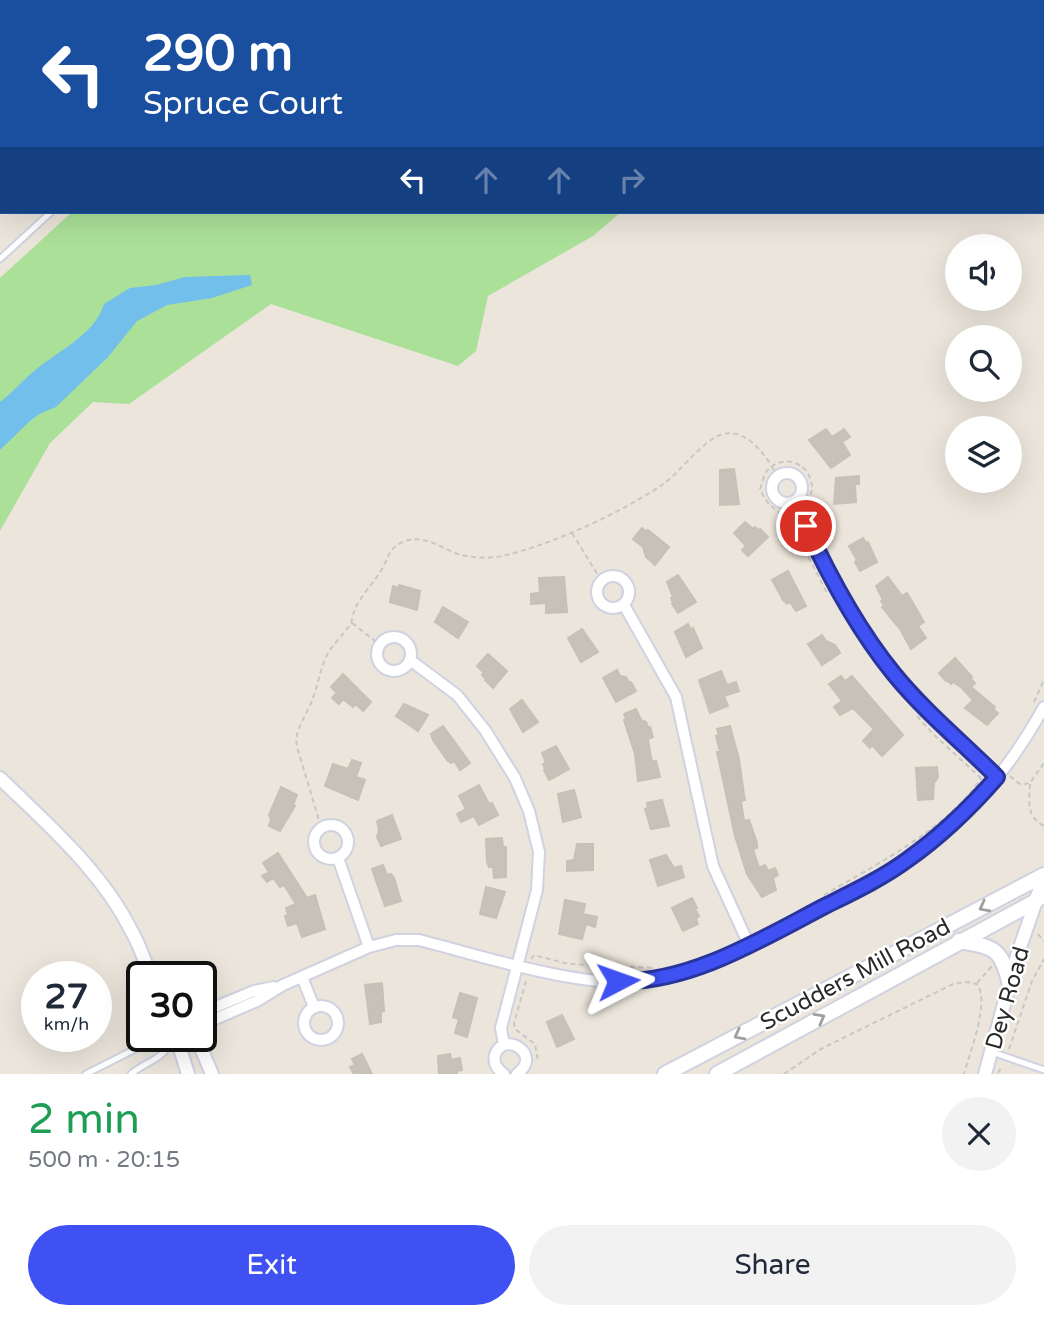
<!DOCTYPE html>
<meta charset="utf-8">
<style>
body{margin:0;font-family:"Varela Round",sans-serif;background:#f2f2f3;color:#1f2937;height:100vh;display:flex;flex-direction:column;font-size:26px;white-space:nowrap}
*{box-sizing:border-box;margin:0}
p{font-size:23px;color:#747a83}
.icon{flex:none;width:38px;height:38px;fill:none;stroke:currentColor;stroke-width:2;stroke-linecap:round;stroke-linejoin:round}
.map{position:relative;height:1074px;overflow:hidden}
.drawer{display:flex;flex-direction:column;background:#fff;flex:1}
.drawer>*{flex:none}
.guide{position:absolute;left:0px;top:0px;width:1045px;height:214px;box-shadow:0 7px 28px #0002;background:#1a4fa0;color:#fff;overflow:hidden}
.buttons{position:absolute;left:945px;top:234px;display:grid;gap:14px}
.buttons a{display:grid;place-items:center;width:77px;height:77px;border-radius:50%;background:#fff;box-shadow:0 7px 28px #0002;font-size:35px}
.speed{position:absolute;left:21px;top:961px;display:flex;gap:14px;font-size:35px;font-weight:700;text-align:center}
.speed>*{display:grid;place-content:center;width:91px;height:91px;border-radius:50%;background:#fff;box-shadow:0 7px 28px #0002;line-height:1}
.speed small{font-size:18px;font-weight:400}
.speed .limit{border:4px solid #111;border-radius:10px;background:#fff;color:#111}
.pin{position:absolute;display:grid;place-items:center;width:60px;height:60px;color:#fff;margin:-30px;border:4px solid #fff;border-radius:50%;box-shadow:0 2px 7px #0007}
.me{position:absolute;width:77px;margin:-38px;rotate:86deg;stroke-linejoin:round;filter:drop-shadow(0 0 5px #0008)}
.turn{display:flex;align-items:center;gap:24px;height:147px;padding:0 28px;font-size:32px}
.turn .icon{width:91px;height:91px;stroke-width:2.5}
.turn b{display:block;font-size:49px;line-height:60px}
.lanes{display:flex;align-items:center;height:66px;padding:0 28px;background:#0003;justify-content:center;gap:35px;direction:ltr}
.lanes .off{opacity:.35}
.round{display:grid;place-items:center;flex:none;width:74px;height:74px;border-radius:37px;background:#f2f2f3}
.overview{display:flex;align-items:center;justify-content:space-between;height:119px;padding:0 28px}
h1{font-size:42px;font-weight:600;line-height:52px;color:#1e9e55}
.button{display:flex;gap:14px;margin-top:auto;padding:14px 28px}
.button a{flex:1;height:80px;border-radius:42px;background:#3f51f3;color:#fff;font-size:28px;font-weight:600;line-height:80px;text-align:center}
.button a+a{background:#f2f2f3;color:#1f2937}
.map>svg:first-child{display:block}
</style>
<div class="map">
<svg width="1044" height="1074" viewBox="0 0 1044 1074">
<rect width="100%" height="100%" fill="#ebe5db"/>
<path fill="#abe099" d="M298,0H853L294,2Z
M72,212H621L593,236L488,296L476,351L458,366L271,304L129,404L93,402L50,443L0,531V278Z"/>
<path fill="#71bfea" d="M250,275L252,285L212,298L167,305L137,321L108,357L56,407L41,413L31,420L0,450V402C12,393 21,382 33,372C56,352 95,335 104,304L130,288L156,285L185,277Z"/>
<path fill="#c6c2ba" stroke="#c6c1b5" stroke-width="2" d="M826,429L832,437L844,429L850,437L842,442L850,455L831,468L809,440Z
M734,469L739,504L720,505V470Z
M859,476V484H855L856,502L834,504L836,478Z
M745,522L753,529L755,527L759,531L760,529L768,537L748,556L742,550L746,546L734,533Z
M642,528L647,532L648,530L669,547L655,565L646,557L643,547L633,539Z
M863,538L866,543L868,542L877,562L860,571L855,562L857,560L849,546Z
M788,571L806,606L796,611L790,602L787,604L783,600L772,580Z
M678,575L696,602L678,613L672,604L673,603L671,598L673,597L667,582Z
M564,577L567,612L546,613V603L531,604V594L540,593L539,578Z
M888,577L902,596L907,593L924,622L918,626L926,638L911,649L900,629L882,607L884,605L881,601L883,600L876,586Z
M399,585L420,591L417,610L390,602L393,586L399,588Z
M443,607L468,622L458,638L435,622Z
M688,624L691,630L693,628L702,648L686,657L675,632Z
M582,629L598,652L581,662L568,638Z
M822,635L826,641L835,645L840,653L822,665L808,644Z
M488,654L507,671L493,688L485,680L486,679L482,675L484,673L477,666Z
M955,658L972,677L970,678L975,683L971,687L995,707L993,709L998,713L987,725L965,708L973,700L961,687L953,682L951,684L947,680L946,681L939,673Z
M617,670L620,676L626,677L629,683L631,682L636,691L616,702L603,678Z
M721,671L727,685L736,682L739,691L724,696L728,706L710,713L699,680Z
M343,674L371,702L363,711L356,704L353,707L343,699L339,704L332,698L337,693L331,687Z
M841,676L845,681L852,676L903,735L882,756L872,745L870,748L863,741L874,729L853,708L840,715L834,707L842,701L829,684Z
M522,700L538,722L523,732L510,709Z
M404,704L428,715L418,731L396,716Z
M636,709L641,720L646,722L648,728L650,727L653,737L648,739L651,758L653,762L656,761L660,777L638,781L635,754L624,720L626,719L624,714Z
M443,726L470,763L460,770L454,761L451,763L447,760L433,740L431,734Z
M730,726L739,759L744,795L745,800L741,801L744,821L749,820L757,843V848L753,849L759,868L765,865L768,871L775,868L778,875L773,878L776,890L762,897L747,874L735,836L717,752H720L716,736L719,735L717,729Z
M556,746L569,769L549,780L544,770L545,769L543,764L546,763L542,753Z
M352,760L361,763L356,777L365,780L358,800L325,786L333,764L348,769Z
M937,767L938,777L934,783L933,799L918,800L916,768Z
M479,785L489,804L492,803L498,815L479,825L474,816L461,822L457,814L466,809L459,796Z
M281,787L297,795L293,805L295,806L280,831L269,826L271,820L269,815Z
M574,790L581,817L563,822L558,794Z
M662,800L669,826L651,829L645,809L648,808L647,803Z
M392,815L401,839L381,846L377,837L379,830L377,821Z
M502,838L503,847H506V877L494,878L493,867H489L487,862L486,839Z
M577,844H593V870L567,871V861L574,860Z
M278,853L307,898L315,895L325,929L302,937L297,923L288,926L285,916L288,915L286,908L296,904L284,885L280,887L273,878L267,882L262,876L269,872L263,863Z
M666,855L674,868L681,866L684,877L658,886L650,860Z
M383,865L387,875L391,874L394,878L401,901L385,906L372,869Z
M486,887L505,892L496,918L480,914Z
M692,898L697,908L695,909L699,916L696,919L698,924L683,931L672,908Z
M565,900L585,904L583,914L597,917L595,927L586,924L582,939L559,934Z
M382,983L384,1011L381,1012V1022L370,1024L365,985Z
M460,993L477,998L467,1037L455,1033L459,1019L453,1017Z
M562,1015L574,1039L557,1047L547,1022Z
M362,1054L372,1074H354L350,1067L355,1065L352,1059Z
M450,1054L451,1060L460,1058L462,1070L457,1071V1074H439L438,1056Z"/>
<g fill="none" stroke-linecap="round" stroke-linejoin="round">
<defs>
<path id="service" d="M214,2L215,0
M0,259L51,212
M992,1052L1044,1070
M86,1074L161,1036
M131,1074C149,1059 164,1061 173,1036"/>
<path id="minor" d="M772 488a15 15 0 1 1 30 0a15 15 0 1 1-30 0Z
M794,502C822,562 852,622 894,674C925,712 963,743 997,777
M597 592a16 16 0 1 1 32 0a16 16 0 1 1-32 0Z
M624,605L676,697L713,866L749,945
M377 654a17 17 0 1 1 34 0a17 17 0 1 1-34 0Z
M410,660L457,695L485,730L515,778L529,811L539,852L537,890L501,1028L504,1045
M314 842a17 17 0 1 1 34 0a17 17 0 1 1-34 0Z
M338,858L369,947
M302,977L314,1007
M304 1023a17 17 0 1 1 34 0a17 17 0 1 1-34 0Z
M201,1013L254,991L274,987
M201,1025L257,1001L283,985L369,947L396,940H419C482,956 573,986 637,982C685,978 739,950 781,929C822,908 864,888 903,863C963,826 1010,768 1044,707
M504,1074C497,1069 493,1064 495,1055C503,1030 544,1054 517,1074"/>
<path id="tertiary" d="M0,778C48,825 102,871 132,932C140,946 145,962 151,976
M176,1036L188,1074
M183,1036L201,1048L212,1074
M985,1074L1017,956L1036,901L1040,899"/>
<path id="secondary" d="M959,941C995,947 1001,948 1010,985
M665,1074L1044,875
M717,1074L1036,901L1044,882"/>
</defs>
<use href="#service" stroke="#d0d2e1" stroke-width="9"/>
<use href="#minor" stroke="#d0d2e1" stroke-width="14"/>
<use href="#tertiary" stroke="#d0d2e1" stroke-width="16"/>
<use href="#secondary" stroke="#d0d2e1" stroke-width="18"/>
<path stroke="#c7c7c7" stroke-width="2" stroke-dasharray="5 3.5" stroke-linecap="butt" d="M789,519C774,508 768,507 760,489C762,484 763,477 766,472C776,458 797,458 807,472C810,476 811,483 813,488L806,505
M793,527L827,593
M572,533L601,580
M352,623L380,645
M1034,702L1044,680
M917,716L934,735L981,778
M1010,776L1021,785L1030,783L1044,763
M1030,784C1029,802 1026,816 1044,826
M321,827L297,747C296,741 296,737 298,731C302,720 309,709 313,698C318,685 320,670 326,657C332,644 344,635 351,623C353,618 353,612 356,607C363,592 378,579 385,563C389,556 389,551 396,546C416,531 435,544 455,553C469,558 488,559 502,556C552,545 620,513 662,485C681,472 702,440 723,434C749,428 768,459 778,477
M824,895C873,866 951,827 981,778
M1038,934L1044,941
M531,959L534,955L569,964L655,968
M526,981L514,1023L515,1029L535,1044L538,1061
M977,983L992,966
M1009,1049L1032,981L1044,959
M998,1073L1002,1066
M784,1074L821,1049L953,984L968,982L977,984C990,1002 970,1052 964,1074"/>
<use href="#service" stroke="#fff" stroke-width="5"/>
<use href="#minor" stroke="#fff" stroke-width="10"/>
<use href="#tertiary" stroke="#fff" stroke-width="12"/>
<use href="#secondary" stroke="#fff" stroke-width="14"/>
</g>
<defs><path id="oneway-chevron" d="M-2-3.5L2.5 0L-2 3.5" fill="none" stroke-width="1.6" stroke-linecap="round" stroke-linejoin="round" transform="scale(1.75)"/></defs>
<g stroke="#9f9f9f">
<use href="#oneway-chevron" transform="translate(984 907) rotate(152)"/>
<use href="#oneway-chevron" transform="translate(820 1018) rotate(-29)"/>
<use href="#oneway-chevron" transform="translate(739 1035) rotate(152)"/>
</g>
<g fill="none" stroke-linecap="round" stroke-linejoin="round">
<defs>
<path id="route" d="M618,981C688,984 762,939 823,907C851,893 881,879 907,860C941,836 970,808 997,777C963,743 925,712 894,674C858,630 830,578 806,526"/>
</defs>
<use href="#route" stroke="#29359e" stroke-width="18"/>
<use href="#route" stroke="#3f51f3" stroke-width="12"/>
</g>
<g text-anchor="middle" stroke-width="5" stroke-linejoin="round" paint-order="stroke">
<g font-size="23" fill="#292929" stroke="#fff">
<text transform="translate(855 974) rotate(-28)" y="8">Scudders Mill Road</text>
<text transform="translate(1007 998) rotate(-74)" y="8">Dey Road</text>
</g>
</g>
</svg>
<div class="buttons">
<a><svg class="icon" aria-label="sound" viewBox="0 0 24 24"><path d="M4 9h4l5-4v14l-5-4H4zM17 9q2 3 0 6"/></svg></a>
<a><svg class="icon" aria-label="search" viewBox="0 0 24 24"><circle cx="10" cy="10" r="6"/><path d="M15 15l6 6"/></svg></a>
<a><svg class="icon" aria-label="layers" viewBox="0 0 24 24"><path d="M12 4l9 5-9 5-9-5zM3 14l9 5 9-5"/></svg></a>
</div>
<div class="speed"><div>27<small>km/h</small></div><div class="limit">30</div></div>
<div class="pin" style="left:806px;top:526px;background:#d93025"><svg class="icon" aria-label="arrive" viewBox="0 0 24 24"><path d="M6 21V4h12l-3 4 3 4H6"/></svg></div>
<svg class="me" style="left:618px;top:981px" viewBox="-20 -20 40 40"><path d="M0-17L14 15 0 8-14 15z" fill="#3f51f3" stroke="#fff" stroke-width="4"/></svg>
<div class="guide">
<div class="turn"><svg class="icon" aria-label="left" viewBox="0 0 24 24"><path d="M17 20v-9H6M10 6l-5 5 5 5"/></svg><div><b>290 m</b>Spruce Court</div></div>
<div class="lanes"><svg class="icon" aria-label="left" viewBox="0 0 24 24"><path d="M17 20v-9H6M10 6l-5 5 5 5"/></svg><svg class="icon off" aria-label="ahead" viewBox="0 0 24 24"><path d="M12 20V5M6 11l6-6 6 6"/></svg><svg class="icon off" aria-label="ahead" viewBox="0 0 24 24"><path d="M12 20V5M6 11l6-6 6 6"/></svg><svg class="icon off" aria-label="right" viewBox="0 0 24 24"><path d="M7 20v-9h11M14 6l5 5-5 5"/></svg></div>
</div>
</div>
<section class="drawer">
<div class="overview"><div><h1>2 min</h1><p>500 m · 20:15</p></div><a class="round"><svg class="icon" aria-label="close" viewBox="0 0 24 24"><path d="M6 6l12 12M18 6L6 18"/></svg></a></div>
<div class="button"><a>Exit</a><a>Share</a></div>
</section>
